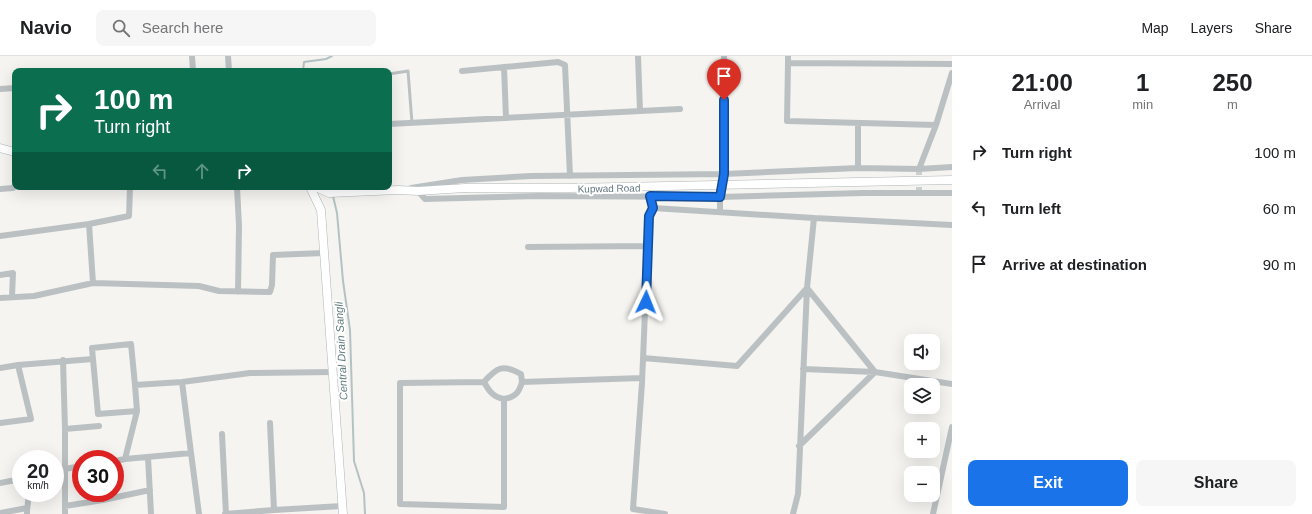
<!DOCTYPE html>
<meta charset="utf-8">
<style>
body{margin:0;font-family:Arial,sans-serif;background:#f6f6f6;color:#202124;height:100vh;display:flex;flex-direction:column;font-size:15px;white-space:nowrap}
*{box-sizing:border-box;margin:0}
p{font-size:13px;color:#757577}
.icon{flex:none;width:22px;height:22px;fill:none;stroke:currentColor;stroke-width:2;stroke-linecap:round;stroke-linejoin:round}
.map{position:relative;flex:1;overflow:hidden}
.details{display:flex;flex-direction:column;background:#fff;width:360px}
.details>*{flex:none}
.banner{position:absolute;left:12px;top:12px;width:380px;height:122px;border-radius:8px;box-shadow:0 4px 16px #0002;background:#0b6e4f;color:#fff;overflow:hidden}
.buttons{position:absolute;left:904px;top:278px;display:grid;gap:8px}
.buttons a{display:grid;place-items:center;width:36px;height:36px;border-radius:8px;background:#fff;box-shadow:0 4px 16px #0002;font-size:20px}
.speed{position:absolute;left:12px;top:394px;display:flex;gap:8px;font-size:20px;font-weight:700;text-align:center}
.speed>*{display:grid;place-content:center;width:52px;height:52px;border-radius:50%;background:#fff;box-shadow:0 4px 16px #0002;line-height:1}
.speed small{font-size:10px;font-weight:400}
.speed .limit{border:6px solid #d22;background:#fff;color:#111}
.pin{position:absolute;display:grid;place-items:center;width:34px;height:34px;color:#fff;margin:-41px -17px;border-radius:50% 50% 50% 0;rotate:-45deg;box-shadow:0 0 4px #0007}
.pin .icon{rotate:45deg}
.me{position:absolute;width:44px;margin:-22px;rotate:2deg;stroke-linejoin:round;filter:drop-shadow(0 0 3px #0008)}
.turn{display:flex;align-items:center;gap:14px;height:84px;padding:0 16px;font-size:18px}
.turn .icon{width:52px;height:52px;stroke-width:2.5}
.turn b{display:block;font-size:28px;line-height:34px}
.lanes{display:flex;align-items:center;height:38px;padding:0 16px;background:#0003;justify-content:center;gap:20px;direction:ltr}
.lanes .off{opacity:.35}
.eta{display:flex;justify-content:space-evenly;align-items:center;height:68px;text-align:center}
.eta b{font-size:24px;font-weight:700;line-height:28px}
.button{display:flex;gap:8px;margin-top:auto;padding:8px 16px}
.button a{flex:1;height:46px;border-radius:8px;background:#1a73e8;color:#fff;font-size:16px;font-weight:700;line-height:46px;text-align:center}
.button a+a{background:#f6f6f6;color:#202124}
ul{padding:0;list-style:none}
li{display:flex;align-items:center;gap:12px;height:56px;padding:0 16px}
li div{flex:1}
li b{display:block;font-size:15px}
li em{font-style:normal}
header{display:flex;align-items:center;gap:24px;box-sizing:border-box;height:56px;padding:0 20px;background:#fff;border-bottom:1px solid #e0e0e0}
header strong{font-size:19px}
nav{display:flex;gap:22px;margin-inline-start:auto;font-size:14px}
.search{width:280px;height:36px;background:#f6f6f6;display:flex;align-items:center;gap:10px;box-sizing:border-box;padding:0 14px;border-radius:8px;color:#757577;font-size:15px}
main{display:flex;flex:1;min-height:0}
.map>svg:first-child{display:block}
</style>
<header>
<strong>Navio</strong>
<div class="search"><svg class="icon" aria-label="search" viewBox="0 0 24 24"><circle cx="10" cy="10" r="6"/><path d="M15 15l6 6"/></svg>Search here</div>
<nav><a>Map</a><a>Layers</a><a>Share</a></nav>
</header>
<main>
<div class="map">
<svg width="952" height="458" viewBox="0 0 952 458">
<rect width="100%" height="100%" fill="#f5f4f1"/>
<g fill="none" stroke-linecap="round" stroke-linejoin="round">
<path stroke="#b3c2c4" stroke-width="2" d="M303,15L304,6L326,3L332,0
M333,140L337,157L343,225L350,274L354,405L364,437L365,458"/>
<path stroke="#cacfcf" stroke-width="6" stroke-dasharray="6 3" stroke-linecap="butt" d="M919,137V113"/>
<defs>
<path id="secondary" d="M0,92L15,96
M310,131L321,154L343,458
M316,131L329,137L398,134L418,135L465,132"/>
</defs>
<use href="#secondary" stroke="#aeb5b8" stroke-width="9"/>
<path stroke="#bbc1c3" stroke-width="3" d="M389,18L408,15L412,67"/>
<path stroke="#bbc1c3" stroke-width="6" d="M192,0L193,15
M228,0L229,15
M638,0L640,55
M788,0V7L952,8
M788,7L787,65L936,69L919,113
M504,11L506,62
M231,15H238
M462,15L558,6L565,9L570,120
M0,33L15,32
M389,68L680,53
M936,69L952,17
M858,112V67
M237,131L239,170L238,236
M411,132L462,124L531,120L724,118L858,112L919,113L952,111
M0,133L13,132L15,129
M418,135L425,143L538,140L720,141L863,137H952
M720,156V141L724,118V0
M0,180L89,168
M528,191L648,190
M0,219L13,217L12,241
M93,227L89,168L129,160L130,131
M0,242L34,240L93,227L199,230L219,235L270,236L272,229L273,199L324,197
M643,302L737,310L807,232L875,316L799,390
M63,304L65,373L99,370
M18,309L93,303
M0,312L18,309L31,363L0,367
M803,313L875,316L952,328
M182,326L191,397L125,403L137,355L135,329L182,326L250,317L333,316
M484,326C489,335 493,341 504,343
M522,326L521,318C503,308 497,311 484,326L400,327V448L504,451V343C515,341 519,337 522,326L642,322
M135,329L131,288L92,292L98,358L137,355
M270,367L274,454
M65,373V413L81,410
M222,378L226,458
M191,397L199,458
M148,401L151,458
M115,405L125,403
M55,416L65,413V458
M0,427L21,423
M65,450L103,444L150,434
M27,455L29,437
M0,457L27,452V458
M225,458L274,454L342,450
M665,458L633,453L642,327L649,160L653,152L814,162L952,169
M793,458L798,438L807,232L814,162
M933,458L952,371"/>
<use href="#secondary" stroke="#fff" stroke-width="8"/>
<defs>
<path id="secondary-bridge" d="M465,132H570L952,124"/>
</defs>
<use href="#secondary-bridge" stroke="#aeb5b8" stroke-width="9" stroke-linecap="butt"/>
<use href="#secondary-bridge" stroke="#fff" stroke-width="8"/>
</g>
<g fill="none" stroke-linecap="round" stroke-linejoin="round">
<defs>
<path id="route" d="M646,246L649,160L653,152L650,140L720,141L724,118V44"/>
</defs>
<use href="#route" stroke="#114b97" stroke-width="10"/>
<use href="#route" stroke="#1a73e8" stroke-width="7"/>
</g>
<g text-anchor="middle" stroke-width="4" stroke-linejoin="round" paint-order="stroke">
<g font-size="10" fill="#657881" stroke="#fff">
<text transform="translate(609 132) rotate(-1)" y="4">Kupwad Road</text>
</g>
<g font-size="11" font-style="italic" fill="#607b7e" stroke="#fff">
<text transform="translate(341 295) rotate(-93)" y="4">Central Drain Sangli</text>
</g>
</g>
</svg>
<div class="buttons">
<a><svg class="icon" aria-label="sound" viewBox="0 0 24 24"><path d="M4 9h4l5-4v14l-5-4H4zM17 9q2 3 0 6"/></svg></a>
<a><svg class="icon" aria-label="layers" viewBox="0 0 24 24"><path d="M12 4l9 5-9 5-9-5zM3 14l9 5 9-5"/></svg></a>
<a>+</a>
<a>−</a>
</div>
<div class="speed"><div>20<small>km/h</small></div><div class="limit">30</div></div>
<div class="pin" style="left:724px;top:44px;background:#d93025"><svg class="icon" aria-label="arrive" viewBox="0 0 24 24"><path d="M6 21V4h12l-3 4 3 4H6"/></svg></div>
<svg class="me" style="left:646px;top:246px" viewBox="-20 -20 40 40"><path d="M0-17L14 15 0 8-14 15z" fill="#1a73e8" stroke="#fff" stroke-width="4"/></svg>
<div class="banner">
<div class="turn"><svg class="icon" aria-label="right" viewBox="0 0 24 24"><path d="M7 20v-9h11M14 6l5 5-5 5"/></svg><div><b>100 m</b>Turn right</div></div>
<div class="lanes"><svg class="icon off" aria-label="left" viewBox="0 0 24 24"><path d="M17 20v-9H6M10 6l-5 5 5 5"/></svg><svg class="icon off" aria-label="ahead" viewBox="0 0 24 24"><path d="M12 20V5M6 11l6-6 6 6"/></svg><svg class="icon" aria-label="right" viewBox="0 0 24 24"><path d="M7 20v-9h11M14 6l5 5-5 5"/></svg></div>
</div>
</div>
<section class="details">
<div class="eta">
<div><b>21:00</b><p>Arrival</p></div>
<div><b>1</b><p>min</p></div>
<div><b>250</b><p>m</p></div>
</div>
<ul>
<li><svg class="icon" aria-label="right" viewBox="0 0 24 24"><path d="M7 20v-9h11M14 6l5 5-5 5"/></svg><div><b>Turn right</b></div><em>100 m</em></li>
<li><svg class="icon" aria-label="left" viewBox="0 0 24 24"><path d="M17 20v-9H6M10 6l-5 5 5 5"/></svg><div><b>Turn left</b></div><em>60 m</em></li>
<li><svg class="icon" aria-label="arrive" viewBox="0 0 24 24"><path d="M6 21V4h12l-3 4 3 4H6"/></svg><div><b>Arrive at destination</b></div><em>90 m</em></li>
</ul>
<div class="button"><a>Exit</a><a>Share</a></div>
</section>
</main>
